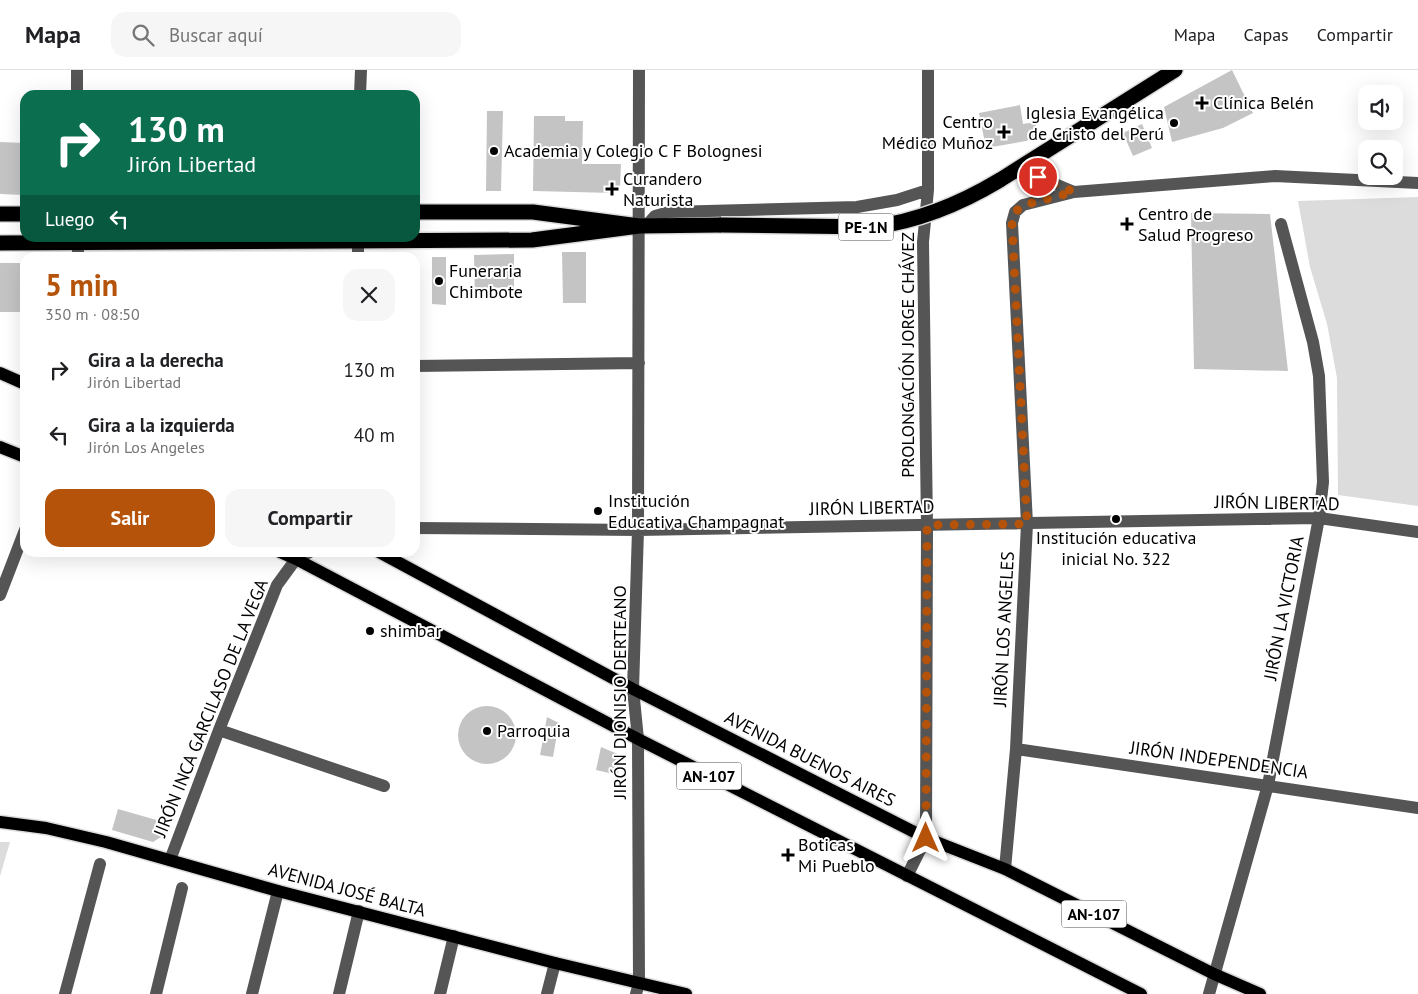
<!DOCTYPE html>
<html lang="es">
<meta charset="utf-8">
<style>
body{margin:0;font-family:"PT Sans",sans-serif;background:#f6f6f6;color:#202124;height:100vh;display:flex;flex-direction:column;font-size:19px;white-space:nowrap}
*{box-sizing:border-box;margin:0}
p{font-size:16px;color:#757577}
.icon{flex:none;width:28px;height:28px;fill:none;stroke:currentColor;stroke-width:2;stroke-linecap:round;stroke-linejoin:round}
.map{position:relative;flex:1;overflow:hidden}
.details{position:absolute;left:20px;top:182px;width:400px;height:305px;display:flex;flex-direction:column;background:#fff;border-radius:15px;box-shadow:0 5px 20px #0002}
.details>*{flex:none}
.top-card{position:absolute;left:20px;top:20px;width:400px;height:152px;border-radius:15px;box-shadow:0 5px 20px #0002;background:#0b6e4f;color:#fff;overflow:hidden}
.buttons{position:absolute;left:1358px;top:15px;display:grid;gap:10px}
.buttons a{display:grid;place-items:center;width:45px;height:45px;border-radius:10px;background:#fff;box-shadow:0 5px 20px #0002;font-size:25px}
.pin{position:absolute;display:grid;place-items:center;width:42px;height:42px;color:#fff;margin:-21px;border:2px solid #fff;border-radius:50%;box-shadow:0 1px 5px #0007}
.me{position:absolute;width:55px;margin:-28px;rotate:0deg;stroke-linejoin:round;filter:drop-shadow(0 0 4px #0008)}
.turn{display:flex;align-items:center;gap:18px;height:105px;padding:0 25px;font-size:22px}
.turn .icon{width:65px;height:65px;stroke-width:2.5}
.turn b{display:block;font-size:35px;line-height:42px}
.then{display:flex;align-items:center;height:48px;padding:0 25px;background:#0003;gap:10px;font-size:19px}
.round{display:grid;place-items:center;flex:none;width:52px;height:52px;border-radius:15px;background:#f6f6f6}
.head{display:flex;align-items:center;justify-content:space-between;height:85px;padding:0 25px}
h1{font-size:30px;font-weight:800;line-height:38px;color:#b45309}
.primary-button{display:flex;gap:10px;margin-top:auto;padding:10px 25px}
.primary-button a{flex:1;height:58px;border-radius:15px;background:#b45309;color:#fff;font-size:20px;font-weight:800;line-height:58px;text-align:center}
.primary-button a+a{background:#f6f6f6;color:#202124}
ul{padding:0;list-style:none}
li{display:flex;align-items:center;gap:15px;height:65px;padding:0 25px}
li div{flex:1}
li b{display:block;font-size:19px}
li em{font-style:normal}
header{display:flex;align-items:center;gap:30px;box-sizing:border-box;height:70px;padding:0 25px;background:#fff;border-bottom:1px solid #e0e0e0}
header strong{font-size:24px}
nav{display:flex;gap:28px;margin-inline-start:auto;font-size:18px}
.search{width:350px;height:45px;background:#f6f6f6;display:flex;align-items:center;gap:12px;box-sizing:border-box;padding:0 18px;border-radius:15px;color:#757577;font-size:19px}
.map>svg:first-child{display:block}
</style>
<header>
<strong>Mapa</strong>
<div class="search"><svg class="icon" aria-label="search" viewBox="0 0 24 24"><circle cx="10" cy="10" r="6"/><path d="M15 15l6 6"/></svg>Buscar aquí</div>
<nav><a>Mapa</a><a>Capas</a><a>Compartir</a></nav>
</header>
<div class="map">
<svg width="1418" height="924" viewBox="0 0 1418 924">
<rect width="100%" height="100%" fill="#fff"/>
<path fill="#dcdcdc" d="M1418,127V436L1338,425L1337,308L1327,254L1310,197L1298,131Z
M0,772H10L0,806Z"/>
<path fill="#c4c4c4" d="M1232,0L1253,43L1223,58L1172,72L1164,37Z
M1020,35L1023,54L1035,52L1038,66L1026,71L986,78L979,43Z
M487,41H503L501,121H486Z
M534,46H565V51H583L582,94H621L620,118L614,123L533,121Z
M1142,54L1152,78L1133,86L1123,63Z
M0,72L25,73V125L0,124Z
M1191,143L1270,144L1288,301L1194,299Z
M562,182H586V233H563Z
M514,184V217L490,218V229H475L474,185Z
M432,187H446V235L432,234Z
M0,193H20V242H0Z
M458 665a29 29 0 1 1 58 0a29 29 0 1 1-58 0Z
M547,647L559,653L553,687L540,685Z
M601,677L620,685L618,705L596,700Z
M118,739L167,753L161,767L153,772L112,760Z"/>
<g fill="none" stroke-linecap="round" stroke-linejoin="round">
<defs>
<path id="major" d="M0,303L25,314
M0,377L25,387
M280,482L296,489L638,669L1141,924
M379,482L633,619L926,768L1005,799L1214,904L1260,924
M0,752L46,758L106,772L278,821L555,893L686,924"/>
<path id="highway" d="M1000,110L1175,0
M415,142H533L639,156L721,155
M0,144H25
M0,173L532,170L639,156"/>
</defs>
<use href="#major" stroke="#dbdbdb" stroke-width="15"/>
<use href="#highway" stroke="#dbdbdb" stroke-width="18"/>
<path stroke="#555" stroke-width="12" d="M77,0V25
M360,25L361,0
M1019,99L1074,122
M646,156L655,146L669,142L857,137L897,130L928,120
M358,168V188
M78,188V168
M415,296L639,293
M415,458L638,460L1319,448L1418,462
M0,525L25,460
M219,660L384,716
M1016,679L1418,738
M170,790L219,660L277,515L296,489L310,482
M1005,799L1016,679L1027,454L1012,153L1015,142L1023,135L1074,122L1275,106L1418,113
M907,806L926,768L927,455L923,172L928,120V0
M65,924L100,794
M156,924L182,818
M252,924L278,821
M339,924L359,841
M440,924L454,866
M547,924L555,893
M636,924L639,913L638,669L633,619L638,460L639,0
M1209,924L1268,715L1319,448L1323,412L1319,306L1313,272L1281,154"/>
<use href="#major" stroke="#000" stroke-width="12"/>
<use href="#highway" stroke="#000" stroke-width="15"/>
<defs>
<path id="highway-bridge" d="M721,155L873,157C920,151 960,134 1000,110"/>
</defs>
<use href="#highway-bridge" stroke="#dbdbdb" stroke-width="18" stroke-linecap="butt"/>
<use href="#highway-bridge" stroke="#000" stroke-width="15"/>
</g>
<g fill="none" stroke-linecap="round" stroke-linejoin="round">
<path stroke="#b45309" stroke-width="9" stroke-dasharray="0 16.2" d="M926,768L927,455L1027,454L1012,153L1015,142L1024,135L1074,122L1038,107"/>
</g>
<g fill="#000" stroke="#fff" stroke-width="2">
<path d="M1199.5 25.5h5v5h5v5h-5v5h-5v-5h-5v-5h5z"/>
<circle cx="1174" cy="53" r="5"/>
<path d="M1001.5 54.5h5v5h5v5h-5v5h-5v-5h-5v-5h5z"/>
<circle cx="494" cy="81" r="5"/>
<path d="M609.5 111.5h5v5h5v5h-5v5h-5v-5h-5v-5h5z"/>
<path d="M1124.5 146.5h5v5h5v5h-5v5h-5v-5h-5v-5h5z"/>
<circle cx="439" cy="211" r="5"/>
<circle cx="598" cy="441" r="5"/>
<circle cx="1116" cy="449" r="5"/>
<circle cx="370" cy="561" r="5"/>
<circle cx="487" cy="661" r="5"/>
<path d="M785.5 777.5h5v5h5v5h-5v5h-5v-5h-5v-5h5z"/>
</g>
<g text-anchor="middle" stroke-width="4" stroke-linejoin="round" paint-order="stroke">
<g fill="#fff" stroke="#4c4c4c" stroke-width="1">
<rect x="838.5" y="143.5" width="55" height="27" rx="4"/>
<rect x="676.5" y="692.5" width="65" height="27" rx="4"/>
<rect x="1061.5" y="830.5" width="65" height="27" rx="4"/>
</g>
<g font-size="16" font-weight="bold" fill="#000">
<text x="866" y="163">PE-1N</text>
<text x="709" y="712">AN-107</text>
<text x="1094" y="850">AN-107</text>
</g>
<g font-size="18" fill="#000" stroke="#fff" text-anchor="start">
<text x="1213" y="39">Clínica Belén</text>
<text x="1164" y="49" text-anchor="end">Iglesia Evangélica<tspan x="1164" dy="21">de Cristo del Perú</tspan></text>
<text x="993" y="58" text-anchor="end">Centro<tspan x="993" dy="21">Médico Muñoz</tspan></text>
<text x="504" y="87">Academia y Colegio C F Bolognesi</text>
<text x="623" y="115">Curandero<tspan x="623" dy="21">Naturista</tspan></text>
<text x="1138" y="150">Centro de<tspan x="1138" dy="21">Salud Progreso</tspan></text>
<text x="449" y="207">Funeraria<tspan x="449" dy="21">Chimbote</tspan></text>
<text x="608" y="437">Institución<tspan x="608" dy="21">Educativa Champagnat</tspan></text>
<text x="1116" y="474" text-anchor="middle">Institución educativa<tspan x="1116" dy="21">inicial No. 322</tspan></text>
<text x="380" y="567">shimbar</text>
<text x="497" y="667">Parroquia</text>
<text x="798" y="781">Boticas<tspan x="798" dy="21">Mi Pueblo</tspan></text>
</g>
<g font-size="18" fill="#000" stroke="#fff">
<text transform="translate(908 285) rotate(-90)" y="6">PROLONGACIÓN JORGE CHÁVEZ</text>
<text transform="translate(1277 433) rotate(1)" y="6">JIRÓN LIBERTAD</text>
<text transform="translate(872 438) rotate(-1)" y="6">JIRÓN LIBERTAD</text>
<text transform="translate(1284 538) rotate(-79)" y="6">JIRÓN LA VICTORIA</text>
<text transform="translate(1004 559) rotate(-87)" y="6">JIRÓN LOS ANGELES</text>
<text transform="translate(620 622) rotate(-90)" y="6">JIRÓN DIONISIO DERTEANO</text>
<text transform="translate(211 638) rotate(-68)" y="6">JIRÓN INCA GARCILASO DE LA VEGA</text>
<text transform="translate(810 689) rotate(27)" y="6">AVENIDA BUENOS AIRES</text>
<text transform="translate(1219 690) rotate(8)" y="6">JIRÓN INDEPENDENCIA</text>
<text transform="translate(347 820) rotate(15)" y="6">AVENIDA JOSÉ BALTA</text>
</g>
</g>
</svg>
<div class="buttons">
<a><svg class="icon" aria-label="sound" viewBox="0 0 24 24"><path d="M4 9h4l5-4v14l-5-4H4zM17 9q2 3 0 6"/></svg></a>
<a><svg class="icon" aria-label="search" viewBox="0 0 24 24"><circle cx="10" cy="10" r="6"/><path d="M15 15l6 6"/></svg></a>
</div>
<div class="pin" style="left:1038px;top:107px;background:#d93025"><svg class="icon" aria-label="arrive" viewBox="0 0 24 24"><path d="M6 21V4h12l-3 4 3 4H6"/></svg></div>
<svg class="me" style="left:926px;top:768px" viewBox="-20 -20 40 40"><path d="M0-17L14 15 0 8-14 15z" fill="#b45309" stroke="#fff" stroke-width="4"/></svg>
<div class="top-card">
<div class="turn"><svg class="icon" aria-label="right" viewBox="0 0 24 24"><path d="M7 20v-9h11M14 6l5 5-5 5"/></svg><div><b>130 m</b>Jirón Libertad</div></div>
<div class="then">Luego<svg class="icon" aria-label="left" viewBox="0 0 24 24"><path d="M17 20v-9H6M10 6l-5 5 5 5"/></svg></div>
</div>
<section class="details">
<div class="head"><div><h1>5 min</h1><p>350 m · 08:50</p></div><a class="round"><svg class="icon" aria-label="close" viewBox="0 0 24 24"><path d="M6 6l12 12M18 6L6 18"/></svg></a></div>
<ul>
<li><svg class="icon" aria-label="right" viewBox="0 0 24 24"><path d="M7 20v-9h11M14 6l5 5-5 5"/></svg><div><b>Gira a la derecha</b><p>Jirón Libertad</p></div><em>130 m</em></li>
<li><svg class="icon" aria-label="left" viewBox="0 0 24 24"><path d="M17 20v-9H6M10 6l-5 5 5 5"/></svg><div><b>Gira a la izquierda</b><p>Jirón Los Angeles</p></div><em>40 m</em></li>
</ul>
<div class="primary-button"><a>Salir</a><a>Compartir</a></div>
</section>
</div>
